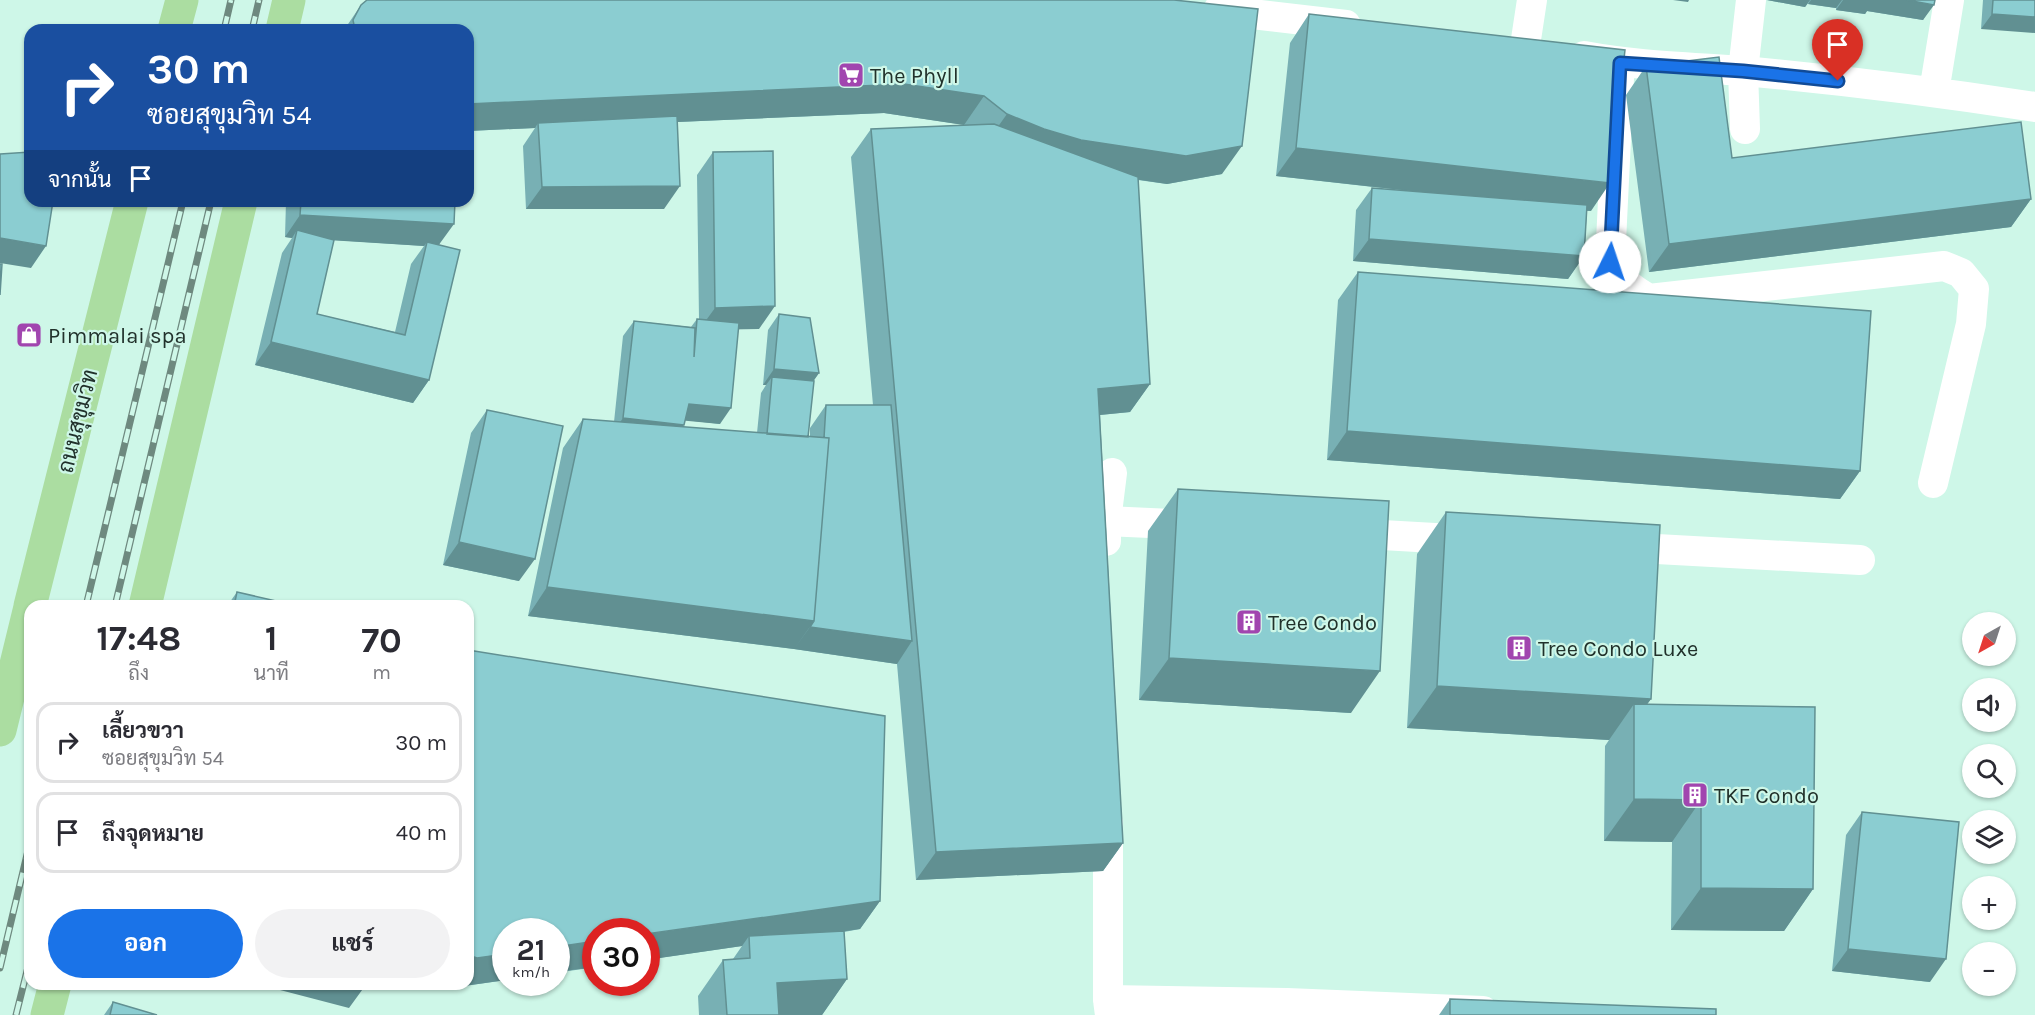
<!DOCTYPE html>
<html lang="th">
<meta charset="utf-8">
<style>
body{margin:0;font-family:Karla,Sarabun,sans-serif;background:#f2f2f3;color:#2b2b33;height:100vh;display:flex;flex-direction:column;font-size:22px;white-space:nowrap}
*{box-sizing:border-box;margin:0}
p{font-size:20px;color:#7c7c81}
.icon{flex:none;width:33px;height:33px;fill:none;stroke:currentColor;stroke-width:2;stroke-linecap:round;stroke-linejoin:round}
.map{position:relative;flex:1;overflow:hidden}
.drawer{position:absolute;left:24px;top:600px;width:450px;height:390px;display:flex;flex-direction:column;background:#fff;border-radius:18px;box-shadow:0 2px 4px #0004}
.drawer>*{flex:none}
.hud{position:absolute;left:24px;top:24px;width:450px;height:183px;border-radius:18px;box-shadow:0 2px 4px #0004;background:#1a4fa0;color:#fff;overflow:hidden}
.needle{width:39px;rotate:219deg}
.controls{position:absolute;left:1962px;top:612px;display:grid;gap:12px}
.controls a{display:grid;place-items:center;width:54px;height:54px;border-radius:50%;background:#fff;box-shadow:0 2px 4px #0004;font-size:30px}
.speed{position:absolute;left:492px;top:918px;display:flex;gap:12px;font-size:30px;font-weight:700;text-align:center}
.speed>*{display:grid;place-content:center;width:78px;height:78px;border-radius:50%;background:#fff;box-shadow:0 2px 4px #0004;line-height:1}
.speed small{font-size:15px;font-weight:400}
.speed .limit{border:9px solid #d22;background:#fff;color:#111}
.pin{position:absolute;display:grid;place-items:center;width:51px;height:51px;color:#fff;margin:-62px -26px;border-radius:50% 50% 50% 0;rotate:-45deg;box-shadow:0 0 6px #0007}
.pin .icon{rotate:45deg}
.me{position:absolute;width:66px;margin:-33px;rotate:4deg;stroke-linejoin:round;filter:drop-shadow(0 0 4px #0008)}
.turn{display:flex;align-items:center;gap:21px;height:126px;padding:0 24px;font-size:27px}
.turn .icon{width:78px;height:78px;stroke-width:2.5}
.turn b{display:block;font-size:42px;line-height:51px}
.then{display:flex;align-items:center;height:57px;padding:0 24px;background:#0003;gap:12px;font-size:22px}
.eta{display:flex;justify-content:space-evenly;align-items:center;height:102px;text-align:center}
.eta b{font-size:36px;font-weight:700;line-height:42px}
.primary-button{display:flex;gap:12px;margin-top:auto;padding:12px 24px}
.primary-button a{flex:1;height:69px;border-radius:36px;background:#1a73e8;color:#fff;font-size:24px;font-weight:700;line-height:69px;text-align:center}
.primary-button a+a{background:#f2f2f3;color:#2b2b33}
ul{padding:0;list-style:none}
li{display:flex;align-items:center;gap:18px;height:81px;margin:0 12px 9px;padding:0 12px;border:3px solid #e1e1e2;border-radius:18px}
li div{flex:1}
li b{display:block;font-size:22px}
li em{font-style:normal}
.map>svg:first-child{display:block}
</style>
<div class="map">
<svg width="2035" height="1015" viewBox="0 0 2035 1015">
<rect width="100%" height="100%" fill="#cef7e8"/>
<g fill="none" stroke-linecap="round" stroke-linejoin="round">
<path stroke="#fff" stroke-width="30" d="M1218,10L1346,25
M1525,46L1532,0
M1584,56C1637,66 1690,67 1744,71C1841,80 1938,92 2035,107
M1619,78L1610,262C1621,281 1630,288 1649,299L1944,266L1961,273L1974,289L1971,324L1933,483
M1934,92L1949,0
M1745,129L1743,71L1751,0
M1106,521L1194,525
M1347,533L1470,540
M1106,541V521L1112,473
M1620,547L1860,560
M1108,823V1000L1110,1015
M1108,1000L1287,1003L1483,1011"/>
<path stroke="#abdda1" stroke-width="33" d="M174,30L182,0
M282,30L289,0
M30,606L132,201
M145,606L241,201
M0,730L30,607
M47,1015L55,984"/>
<defs>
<path id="rail" d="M224,30L231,0
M252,30L259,0
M86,606L183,201
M115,606L211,201
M0,968L30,842
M16,1015L30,959"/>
</defs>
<use href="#rail" stroke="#6e897f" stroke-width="7"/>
<use href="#rail" stroke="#cef7e8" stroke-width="4.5" stroke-dasharray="14" stroke-linecap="butt"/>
</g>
<path fill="#78b0b4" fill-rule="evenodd" d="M1174,0L1222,174L1167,184L1138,180L1150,384L1130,412L1100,415L1123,843L1103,871L916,880L897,664L794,649L528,616L563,448L583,419L614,422L623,336L634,321L691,327L697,319H699L697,175L713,152L759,329H738L720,424L685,420L682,427L757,433L761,393L766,385H763L768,330L779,314L819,373L813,381L808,437H810V428L826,405H873L851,157L871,129L965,125L884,113L677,122L664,209H526L523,146L535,128L468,131V30H344L361,5Z
M1767,0H1935L1923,20L1867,11L1865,14L1836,10V8L1808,4L1809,2L1805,7Z
M1983,0H2035L1981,29Z
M1309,14L1591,211H1587L1584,256L1568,279L1353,261L1356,210L1372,188L1409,191L1276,176L1290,43Z
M1646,66L1732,158L2031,199L2011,227L1649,272L1626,95Z
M286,201H455L439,245L429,380L413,403L255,365L282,253L292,238L285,237ZM334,240L424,246L411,264L395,332L317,314Z
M1358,272L1860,471L1840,499L1327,460L1338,300Z
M487,410L519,581L443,565L471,433Z
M1178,489L1351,713L1139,700L1148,531Z
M1446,512L1651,699L1647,704L1813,889L1784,931L1671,930L1672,842L1604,841L1605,746L1609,740L1407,728L1417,554Z
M237,592L298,606H227Z
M1862,812L1930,982L1832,971L1846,835Z
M880,901L860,929L844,932L847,979L822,1015H699L698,996L723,960L733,959L742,946L457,987Z
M1450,999L1716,1015H1439Z
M113,1002L157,1015H104Z"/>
<path fill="#619092" d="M1673,0H1689L1688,2Z
M1767,0H1810L1805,7Z
M1811,0H1842L1836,8L1808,4Z
M1843,0H1907L1934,5L1923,20L1867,11L1865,14L1836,10Z
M1992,14L2035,17V33L1981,29Z
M904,84L984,96L964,125L884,113L539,128L538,123L535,128L468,131V104Z
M1007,114L1242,146L1222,174L1167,184L1061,168L987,142Z
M1296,148L1610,183L1591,211L1276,176Z
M680,186L664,209H526L542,187Z
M2031,199L2011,227L1649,272L1669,244Z
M300,215L454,224L438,246L427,242L424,246L296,238L297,230L292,238L285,237Z
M0,238L46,246L31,268L0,263Z
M1369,239L1584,256L1568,279L1353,261Z
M775,306L759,329L699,330L715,308Z
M271,342L429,380L413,403L255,365Z
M774,369L819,373L808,389L772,377L766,385H763Z
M1150,384L1130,412L1079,417L1098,389Z
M689,404L731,408L720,424L678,420Z
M623,418L684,425L673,441L612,434Z
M1347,431L1860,471L1840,499L1327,460Z
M459,542L535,559L519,581L443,565Z
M547,587L814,621L794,649L528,616Z
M810,627L912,641L897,664L794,649Z
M1169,658L1380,671L1351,713L1139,700Z
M1437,686L1651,699L1634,722V704L1609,740L1407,728Z
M1634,799L1701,800L1672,842L1604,841Z
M1123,843L1103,871L916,880L936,852Z
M1701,888L1813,889L1784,931L1671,930Z
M880,901L860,929L750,945L749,936L742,946L646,960V934Z
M596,941V967L556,972V947Z
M1848,949L1946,959L1930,982L1832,971Z
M506,954V980L457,987L449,984H468V955Z
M847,979L822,1015H755L777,983Z
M257,984H359L365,986L349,1008Z"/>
<path fill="#8bcdd1" stroke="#619092" stroke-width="1.5" d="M367,0H1174L1258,9L1242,146L1186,156L1081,140L1044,129L1007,114L984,96L904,84L468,104V30H355L353,20L361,5Z
M1907,0H1935L1934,5Z
M1993,0H2035V17L1992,14Z
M1309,14L1625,50L1610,183L1296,148Z
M1719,57L1732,158L2021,122L2031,199L1669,244L1646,66Z
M677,116L680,186L542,187L538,123Z
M994,124L1138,177L1150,384L1098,389L1123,843L936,852L871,129Z
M773,151L775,306L715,308L713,152Z
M30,152V201H53L46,246L0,238V154Z
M1372,188L1587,205L1584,256L1369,239Z
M301,201H455L454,224L300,215Z
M297,230L334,240L317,314L405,335L427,242L460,250L429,380L271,342Z
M0,264H2L0,295Z
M1358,272L1871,311L1860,471L1347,431Z
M779,314L810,318L819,373L774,369Z
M697,319L739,323L731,408L689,404L684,425L623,418L634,321L695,328L694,357Z
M772,377L814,381L808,437L767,434Z
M826,405H891L912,641L810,627L814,621L829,438H824Z
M487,410L563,426L535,559L459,542Z
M583,419L829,438L814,621L547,587Z
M1178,489L1389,501L1380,671L1169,658Z
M1446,512L1660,525L1651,699L1437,686Z
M237,592L298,606H234Z
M468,650L885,716L880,901L646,934V932H596V941L556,947V932H506V954L477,958L468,955Z
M1634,704L1815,707L1813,889L1701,888V800L1634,799Z
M1862,812L1959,822L1946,959L1848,949Z
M844,931L847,979L777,983L779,1015H727L723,960L750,958L749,936Z
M1450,999L1716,1009V1015H1450Z
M113,1002L157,1015H110Z"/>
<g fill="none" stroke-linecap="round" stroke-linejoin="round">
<defs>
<path id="route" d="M1610,262L1620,63L1743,71L1838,81"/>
</defs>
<use href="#route" stroke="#114b97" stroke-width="15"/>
<use href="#route" stroke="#1a73e8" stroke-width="10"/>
</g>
<defs>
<symbol id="supermarket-square" viewBox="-11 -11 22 22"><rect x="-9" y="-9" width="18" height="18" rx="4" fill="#a145af" stroke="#cef7e8"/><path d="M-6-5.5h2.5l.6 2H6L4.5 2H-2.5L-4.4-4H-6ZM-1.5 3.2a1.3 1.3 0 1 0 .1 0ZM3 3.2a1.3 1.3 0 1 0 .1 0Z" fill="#fff"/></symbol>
<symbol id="shop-square" viewBox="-11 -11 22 22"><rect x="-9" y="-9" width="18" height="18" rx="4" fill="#a145af" stroke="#cef7e8"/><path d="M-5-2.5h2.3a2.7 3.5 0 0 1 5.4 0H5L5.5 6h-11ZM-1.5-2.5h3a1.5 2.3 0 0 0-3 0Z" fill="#fff"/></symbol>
<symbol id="building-square" viewBox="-11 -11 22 22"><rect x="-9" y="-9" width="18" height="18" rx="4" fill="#a145af" stroke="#cef7e8"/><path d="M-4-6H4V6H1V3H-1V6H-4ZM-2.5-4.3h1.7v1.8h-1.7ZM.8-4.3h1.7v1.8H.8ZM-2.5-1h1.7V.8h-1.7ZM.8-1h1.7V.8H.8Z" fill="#fff"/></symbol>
</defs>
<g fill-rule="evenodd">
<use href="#supermarket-square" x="836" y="60" width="30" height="30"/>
<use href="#shop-square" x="14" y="320" width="30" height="30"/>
<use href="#building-square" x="1234" y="607" width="30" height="30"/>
<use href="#building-square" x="1504" y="633" width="30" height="30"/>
<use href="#building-square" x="1680" y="780" width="30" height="30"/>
</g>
<g text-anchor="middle" stroke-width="4.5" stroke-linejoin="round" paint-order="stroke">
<g font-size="22" fill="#21312b" stroke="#cef7e8" text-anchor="start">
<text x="870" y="83">The Phyll</text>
<text x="48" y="343">Pimmalai spa</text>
<text x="1268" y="630">Tree Condo</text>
<text x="1538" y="656">Tree Condo Luxe</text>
<text x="1714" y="803">TKF Condo</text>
</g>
<g font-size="22" fill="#21312b" stroke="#cef7e8">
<text transform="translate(77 421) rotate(-76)" y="8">ถนนสุขุมวิท</text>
</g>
</g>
</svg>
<div class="controls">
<a><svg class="needle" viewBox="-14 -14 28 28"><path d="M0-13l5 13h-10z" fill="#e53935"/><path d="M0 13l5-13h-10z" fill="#7c7c81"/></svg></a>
<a><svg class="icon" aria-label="sound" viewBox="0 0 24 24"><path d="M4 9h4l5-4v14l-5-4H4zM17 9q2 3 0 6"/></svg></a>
<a><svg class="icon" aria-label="search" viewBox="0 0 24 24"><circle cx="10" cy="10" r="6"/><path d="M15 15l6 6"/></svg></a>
<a><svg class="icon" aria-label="layers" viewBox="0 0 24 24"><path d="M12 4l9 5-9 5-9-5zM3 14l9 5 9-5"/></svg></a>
<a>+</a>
<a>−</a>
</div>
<div class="speed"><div>21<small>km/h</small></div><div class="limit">30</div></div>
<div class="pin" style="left:1838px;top:81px;background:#d93025"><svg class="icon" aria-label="arrive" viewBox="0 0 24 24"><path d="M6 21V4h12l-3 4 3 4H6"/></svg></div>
<svg class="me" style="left:1610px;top:262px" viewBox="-20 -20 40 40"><circle r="19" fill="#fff"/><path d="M0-13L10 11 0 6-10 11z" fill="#1a73e8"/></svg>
<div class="hud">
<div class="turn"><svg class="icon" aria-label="right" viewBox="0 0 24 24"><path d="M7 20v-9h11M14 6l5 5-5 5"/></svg><div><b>30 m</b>ซอยสุขุมวิท 54</div></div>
<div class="then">จากนั้น<svg class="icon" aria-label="arrive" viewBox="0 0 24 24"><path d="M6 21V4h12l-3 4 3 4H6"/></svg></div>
</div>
<section class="drawer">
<div class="eta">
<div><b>17:48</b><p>ถึง</p></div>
<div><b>1</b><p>นาที</p></div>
<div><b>70</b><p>m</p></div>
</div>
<ul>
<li><svg class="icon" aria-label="right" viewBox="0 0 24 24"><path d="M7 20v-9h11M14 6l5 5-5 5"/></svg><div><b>เลี้ยวขวา</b><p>ซอยสุขุมวิท 54</p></div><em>30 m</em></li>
<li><svg class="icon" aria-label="arrive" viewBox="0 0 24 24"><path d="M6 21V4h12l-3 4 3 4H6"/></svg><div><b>ถึงจุดหมาย</b></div><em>40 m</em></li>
</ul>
<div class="primary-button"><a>ออก</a><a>แชร์</a></div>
</section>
</div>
